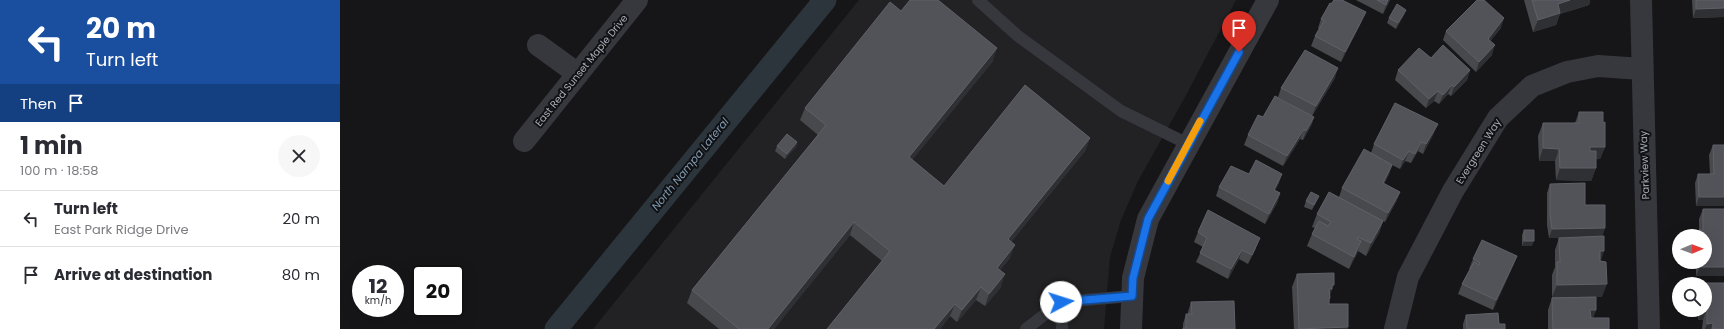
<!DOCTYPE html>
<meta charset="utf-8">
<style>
body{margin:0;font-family:Poppins,sans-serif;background:#f7f7f7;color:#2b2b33;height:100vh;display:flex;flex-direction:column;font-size:15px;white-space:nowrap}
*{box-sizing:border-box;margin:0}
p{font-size:13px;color:#7c7c81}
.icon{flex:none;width:22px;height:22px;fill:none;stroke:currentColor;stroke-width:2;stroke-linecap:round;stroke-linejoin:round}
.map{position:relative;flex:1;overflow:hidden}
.drawer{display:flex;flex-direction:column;background:#fff;width:340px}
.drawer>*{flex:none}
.top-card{background:#1a4fa0;color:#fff;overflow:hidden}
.needle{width:26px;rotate:89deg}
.tools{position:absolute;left:1332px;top:229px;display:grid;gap:8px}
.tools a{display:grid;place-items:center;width:40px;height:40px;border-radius:50%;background:#fff;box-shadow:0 4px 16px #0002;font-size:20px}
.speed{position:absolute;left:12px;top:265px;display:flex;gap:8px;font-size:20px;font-weight:700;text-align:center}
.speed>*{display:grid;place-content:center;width:52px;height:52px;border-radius:50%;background:#fff;box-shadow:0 4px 16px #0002;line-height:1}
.speed small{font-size:10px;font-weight:400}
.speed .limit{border:2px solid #111;border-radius:6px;background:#fff;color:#111}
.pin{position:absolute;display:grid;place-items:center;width:34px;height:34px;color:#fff;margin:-41px -17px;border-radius:50% 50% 50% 0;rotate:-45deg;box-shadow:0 0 4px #0007}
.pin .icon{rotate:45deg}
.me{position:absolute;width:44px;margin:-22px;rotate:85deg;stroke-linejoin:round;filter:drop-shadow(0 0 3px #0008)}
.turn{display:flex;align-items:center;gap:14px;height:84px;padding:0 20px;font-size:18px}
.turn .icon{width:52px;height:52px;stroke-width:2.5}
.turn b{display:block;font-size:28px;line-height:34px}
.then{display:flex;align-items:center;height:38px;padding:0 20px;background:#0003;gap:8px;font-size:15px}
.round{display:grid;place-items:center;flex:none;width:42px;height:42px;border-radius:21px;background:#f7f7f7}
.overview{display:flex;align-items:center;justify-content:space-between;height:68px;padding:0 20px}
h1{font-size:24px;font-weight:700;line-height:30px}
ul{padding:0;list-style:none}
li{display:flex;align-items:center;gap:12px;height:56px;padding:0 20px;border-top:1px solid #e1e1e2}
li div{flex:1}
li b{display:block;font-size:15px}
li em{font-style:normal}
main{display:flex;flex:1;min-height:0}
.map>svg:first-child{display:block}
</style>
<main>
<section class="drawer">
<div class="top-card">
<div class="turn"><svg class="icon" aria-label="left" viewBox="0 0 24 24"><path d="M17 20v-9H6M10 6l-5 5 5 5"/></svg><div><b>20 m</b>Turn left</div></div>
<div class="then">Then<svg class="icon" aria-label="arrive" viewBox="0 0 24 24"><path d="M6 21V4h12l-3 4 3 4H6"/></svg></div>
</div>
<div class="overview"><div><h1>1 min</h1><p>100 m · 18:58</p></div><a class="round"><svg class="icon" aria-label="close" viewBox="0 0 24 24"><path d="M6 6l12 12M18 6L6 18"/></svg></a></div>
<ul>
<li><svg class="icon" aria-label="left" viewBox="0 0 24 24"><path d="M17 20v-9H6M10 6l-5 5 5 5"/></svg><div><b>Turn left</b><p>East Park Ridge Drive</p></div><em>20 m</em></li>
<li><svg class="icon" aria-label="arrive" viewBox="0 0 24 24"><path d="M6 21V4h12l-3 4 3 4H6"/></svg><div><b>Arrive at destination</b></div><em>80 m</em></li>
</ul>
</section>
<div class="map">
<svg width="1384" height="329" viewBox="0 0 1384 329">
<rect width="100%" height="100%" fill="#161618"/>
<path fill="#222225" d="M519,0H896L844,99L798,181L781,220L770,257L764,329H253Z"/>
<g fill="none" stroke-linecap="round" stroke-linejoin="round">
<path stroke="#2c353c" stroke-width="23" d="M216,329L485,0"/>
<path stroke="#37383d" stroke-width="12" d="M638,0L678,36L781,111L848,144
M721,302L722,329
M686,329L721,302L792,296"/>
<path stroke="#37383d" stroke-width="22" d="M1301,0L1309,329
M198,45L238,74
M184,141L297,0
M791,329L793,278L808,219L928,0
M1055,329L1068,277L1113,191L1158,118L1192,86L1227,72L1258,66L1302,69"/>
</g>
<path fill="#47494d" d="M1016,0H1050L1043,14Z
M1184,0H1250L1249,5L1220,14L1216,25L1193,32Z
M1352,0H1384V17L1353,18Z
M1066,10L1064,15L1056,29L1047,23L1049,18Z
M561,11L653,61L572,160L604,186L750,138L745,151L671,242L670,258L660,270L661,287L645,306L636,300L617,322L610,316L600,329H487L542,261L510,235L434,329H379L347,303L352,290L478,135L460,120L465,108Z
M981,19L1022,21L1001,62L971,46L975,36L979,29L978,28Z
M1161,28L1150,41L1152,55L1136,72L1103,40L1106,31Z
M1091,58L1130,70L1127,80L1111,96L1108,94L1099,104L1094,101L1086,108L1055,80L1058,70Z
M995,78L972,116L938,97L941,88Z
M1239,112L1263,123L1265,147L1260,159H1256V168L1251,181L1216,180L1215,161H1199L1198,136L1203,123H1235Z
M923,117H974L971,126L963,140L960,139L943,166L904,145L908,135Z
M1094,133L1083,154L1078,151L1071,163L1065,161L1060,169L1052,165L1049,174L1044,184L1060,192L1056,202L1045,222L1043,221L1039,233L1026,256L1018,251L1009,269L967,246L972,234L975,228L972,227L977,214L999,197L1002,188L1031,153L1034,144Z
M457,142L456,147L445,159L435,151L437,146Z
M1373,145H1384V206H1356L1355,183L1358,174H1370L1369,155Z
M939,183L935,190L940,193L937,203L925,224L876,196L879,187Z
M1210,184L1245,205L1265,228L1262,236L1261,261L1262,297H1256V310L1253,318L1269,329H1208V310L1212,298V275L1215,267V250L1219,238H1209L1207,225V193Z
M979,196L972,210L964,207L966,201Z
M1363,209H1384V276H1356V262H1365V236H1357L1359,230V219Z
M1184,230L1192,246H1182V235Z
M858,232L916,248L908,264L899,259L888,279L856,262L863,247L854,242Z
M1177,256L1173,266L1153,310L1118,294L1122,284L1130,269H1129L1133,259Z
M957,274L990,296V298L989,302V304L1008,329H954L952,287Z
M1362,283H1384V329H1362L1363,320H1358V310H1365V284H1362Z
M851,302L895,329H843V324L846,314H848V312Z
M1126,315L1159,324L1165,329H1123V324Z"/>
<path fill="#2f3033" d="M1048,0H1050L1043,14L1046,5Z
M1230,0H1250L1249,5L1220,14L1216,25L1193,32L1198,20L1218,4Z
M1384,8V17L1353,18L1356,9Z
M1066,10L1064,15L1056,29L1058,23Z
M1026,12L1022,21L1001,62L1005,52Z
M1164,18L1161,28L1144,49L1148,39Z
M1155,45L1152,55L1136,72L1139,62Z
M657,48L653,61L564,170L569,157Z
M998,68L995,78L972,116L976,106Z
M1130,70L1127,80L1111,96L1114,87Z
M1112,85L1108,94L1099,104L1103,95Z
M1098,91L1094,101L1086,108L1089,99Z
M974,117L971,126L963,140L966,131Z
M1098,124L1094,133L1083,154L1086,144Z
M964,129L960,139L943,166L947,156Z
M750,138L745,151L663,252L668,239Z
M457,142L456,147L445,159L447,154Z
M1081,142L1078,151L1071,163L1075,154Z
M1250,147H1265L1260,159L1246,160Z
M1203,148L1219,149L1215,161H1199Z
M1069,151L1065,161L1060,169L1063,160Z
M1052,165L1049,174L1039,193L1043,183Z
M1220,168H1256L1251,181L1216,180Z
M942,174L939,183L930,199L934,190Z
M1060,192L1056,202L1045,222L1048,213Z
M940,193L937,203L925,224L929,214Z
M1359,197H1384V206H1356Z
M1043,221L1039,233L1026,256L1031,243Z
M514,222L510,235L434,329H428Z
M1265,228L1262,237L1209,238L1212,229Z
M920,238L916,248L908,264L912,255Z
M1021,241L1017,254L1009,269L1014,257Z
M1184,241H1194L1192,246H1182Z
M675,245L670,258L652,280L657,268Z
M902,250L899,259L888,279L891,269Z
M1260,251H1264L1260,263Z
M1177,256L1173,266L1153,310L1156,300Z
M1360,267H1384V276H1356Z
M665,274L661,287L645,306L649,294Z
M1267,284L1262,297H1212L1217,285Z
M992,285H994L989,298V289Z
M641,287L636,300L617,322L622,310Z
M615,304L610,316L600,329H594Z
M1365,307H1367L1363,320H1358L1361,310H1365Z
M1250,310H1256L1251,323Z
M1373,323L1371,329H1365L1367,324Z
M1008,327V329H959Z"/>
<path fill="#525359" stroke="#5f6168" d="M570,0H598L657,48L569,157L604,186L685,85L750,138L668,239L675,245L657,268L665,274L649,294L641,287L622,310L615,304L594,329H487L550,251L514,222L428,329H399L352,290L486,125L465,108L550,2L561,11Z
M994,0H1002L1026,12L1005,52L975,36L984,21L981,19L990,3L991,4Z
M1037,0H1048L1046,5Z
M1137,0H1144L1164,18L1148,39L1155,45L1139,62L1106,31Z
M1192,0H1230L1218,4L1220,13L1198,20Z
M1356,0H1384V8L1356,9Z
M1057,4L1066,10L1058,23L1049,18Z
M1103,45L1130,70L1114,87L1112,85L1103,95L1098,91L1089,99L1058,70L1079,48L1091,58Z
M965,50L998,68L976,106L941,88Z
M935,96L974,117L966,131L964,129L947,156L908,135L918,115L923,117Z
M1055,103L1098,124L1086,144L1081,142L1075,154L1069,151L1063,160L1034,144Z
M1239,112H1263V123L1265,122V147H1250V151H1256V168H1220L1219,149L1203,148V123H1239Z
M447,134L457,142L447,154L437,146Z
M1373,145H1384V197H1359L1358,174H1374Z
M1024,149L1052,165L1043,183L1060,192L1048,213L1002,188Z
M916,160L942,174L934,190L940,193L929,214L879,187L891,166L909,174Z
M1245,183V205H1265V228L1212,229L1210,215V184Z
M971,192L979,196L974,205L966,201Z
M989,192L1043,221L1031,243L1018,237L1017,239L1021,241L1014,257L972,234L979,221L988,226L991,222L977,214Z
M1363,209H1384V267H1360V262H1365V236H1359V230H1363Z
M868,210L920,238L912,255L902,250L891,269L860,253L867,238L858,232Z
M1184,230H1194V241H1184Z
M1264,236V251H1260V261L1266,262L1267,284L1217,285V262H1220L1219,238Z
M1142,240L1177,256L1156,300L1122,284L1134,262L1139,265L1140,263L1133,259Z
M994,273V285H992V289H989L990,298L989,299V304H1008V327L959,329L957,274Z
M1362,283H1384V329H1373V323L1367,324V307H1365V284H1362Z
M1256,297V310H1250L1251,318H1269V329H1213L1212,298Z
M894,301L895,329H843V328H846V314H852L851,302Z
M1158,313L1159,324H1165V329H1127L1126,315Z"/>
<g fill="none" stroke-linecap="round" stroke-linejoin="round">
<defs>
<path id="route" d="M721,302L792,296L793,278L808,219L899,52"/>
</defs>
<use href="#route" stroke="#114b97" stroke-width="10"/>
<use href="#route" stroke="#1a73e8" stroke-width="7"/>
<path stroke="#f59e0b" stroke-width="7" d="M828,181L860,121"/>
</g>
<g text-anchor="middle" stroke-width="4" stroke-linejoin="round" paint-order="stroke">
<g font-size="10" fill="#a8adb8" stroke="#111113">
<text transform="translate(241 70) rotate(-51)" y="4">East Red Sunset Maple Drive</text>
<text transform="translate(1138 151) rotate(-58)" y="4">Evergreen Way</text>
<text transform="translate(1304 165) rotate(-92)" y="4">Parkview Way</text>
</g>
<g font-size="11" font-style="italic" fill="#7f9bb3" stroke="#111113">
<text transform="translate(350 164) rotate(-51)" y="4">North Nampa Lateral</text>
</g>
</g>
</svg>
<div class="tools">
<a><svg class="needle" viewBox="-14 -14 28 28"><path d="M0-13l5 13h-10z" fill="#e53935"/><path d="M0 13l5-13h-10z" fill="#7c7c81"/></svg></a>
<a><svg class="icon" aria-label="search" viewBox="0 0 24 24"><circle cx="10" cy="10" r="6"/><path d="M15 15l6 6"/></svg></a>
</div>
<div class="speed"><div>12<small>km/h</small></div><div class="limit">20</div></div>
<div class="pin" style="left:899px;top:52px;background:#d93025"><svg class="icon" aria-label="arrive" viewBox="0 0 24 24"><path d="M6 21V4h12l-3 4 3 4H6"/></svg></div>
<svg class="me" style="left:721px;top:302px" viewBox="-20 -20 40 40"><circle r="19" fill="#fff"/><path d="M0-13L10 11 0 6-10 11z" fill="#1a73e8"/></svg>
</div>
</main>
